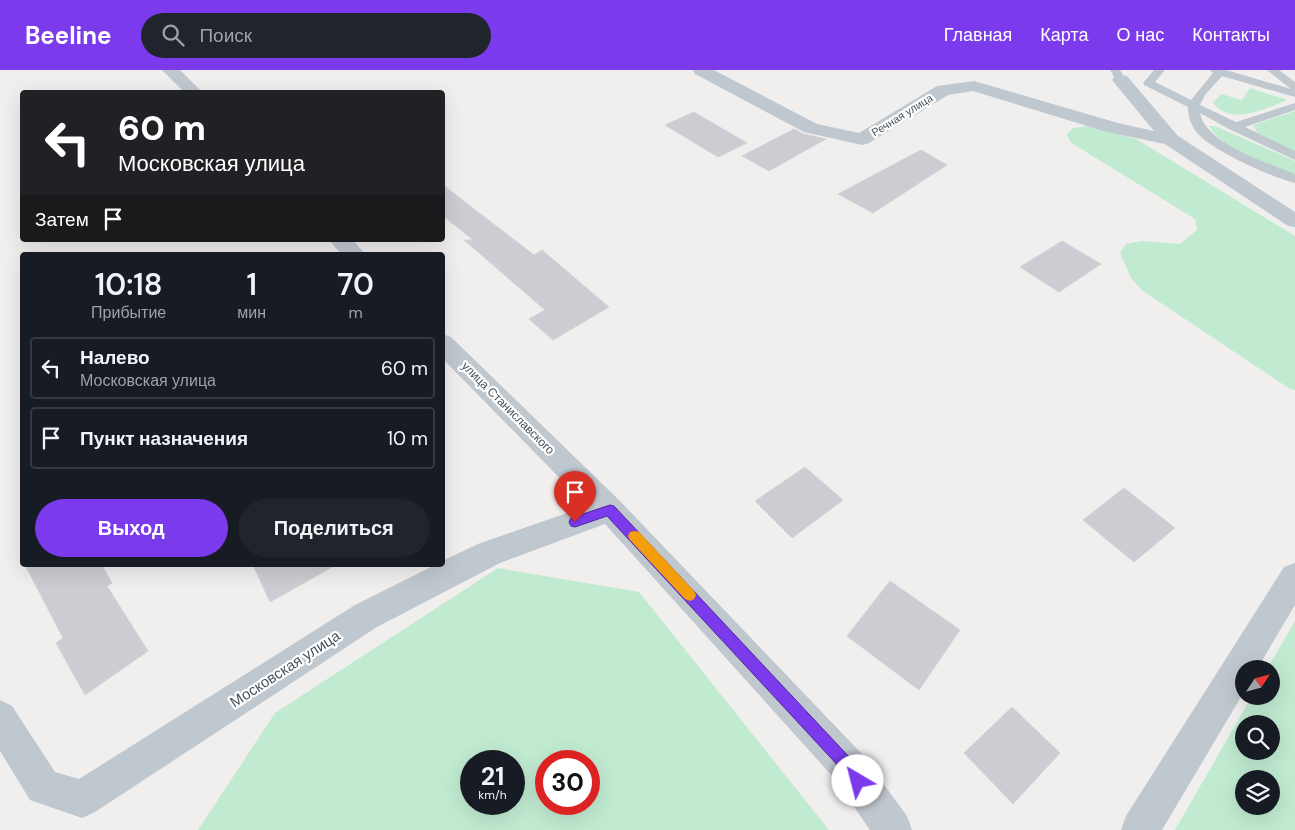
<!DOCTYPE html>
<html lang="ru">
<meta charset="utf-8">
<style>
body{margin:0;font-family:"DM Sans",sans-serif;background:#20242c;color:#f1f3f6;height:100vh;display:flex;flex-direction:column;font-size:19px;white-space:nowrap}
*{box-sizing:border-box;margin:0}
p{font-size:16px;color:#9ea1a6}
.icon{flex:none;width:28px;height:28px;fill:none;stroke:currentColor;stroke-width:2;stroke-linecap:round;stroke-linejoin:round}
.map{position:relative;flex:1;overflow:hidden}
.side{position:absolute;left:20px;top:182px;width:425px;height:315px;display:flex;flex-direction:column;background:#171b24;border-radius:5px;box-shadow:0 5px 20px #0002}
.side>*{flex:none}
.guide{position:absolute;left:20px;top:20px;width:425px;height:152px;border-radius:5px;box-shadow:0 5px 20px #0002;background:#202124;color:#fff;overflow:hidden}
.needle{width:32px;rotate:54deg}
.controls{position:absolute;left:1235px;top:590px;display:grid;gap:10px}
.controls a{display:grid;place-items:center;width:45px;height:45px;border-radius:50%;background:#171b24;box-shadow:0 5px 20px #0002;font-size:25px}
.speed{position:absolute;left:460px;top:680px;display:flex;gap:10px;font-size:25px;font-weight:700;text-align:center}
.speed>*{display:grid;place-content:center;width:65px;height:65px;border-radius:50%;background:#171b24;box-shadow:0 5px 20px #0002;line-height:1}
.speed small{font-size:12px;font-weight:400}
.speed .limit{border:8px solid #d22;background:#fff;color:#111}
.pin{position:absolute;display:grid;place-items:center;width:42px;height:42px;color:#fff;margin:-51px -21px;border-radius:50% 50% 50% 0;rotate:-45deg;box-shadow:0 0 5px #0007}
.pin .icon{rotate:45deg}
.me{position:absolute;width:55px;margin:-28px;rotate:323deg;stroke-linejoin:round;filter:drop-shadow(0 0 4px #0008)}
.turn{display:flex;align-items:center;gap:18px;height:105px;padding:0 15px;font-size:22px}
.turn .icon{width:65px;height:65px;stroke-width:2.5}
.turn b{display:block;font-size:35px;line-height:42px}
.then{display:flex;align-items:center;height:48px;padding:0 15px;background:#0003;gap:10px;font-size:19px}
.eta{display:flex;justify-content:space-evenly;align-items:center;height:85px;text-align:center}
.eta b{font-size:30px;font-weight:600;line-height:35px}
.cta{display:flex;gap:10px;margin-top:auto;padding:10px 15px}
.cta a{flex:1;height:58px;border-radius:30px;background:#7c3aed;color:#fff;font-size:20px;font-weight:600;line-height:58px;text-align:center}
.cta a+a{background:#20242c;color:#f1f3f6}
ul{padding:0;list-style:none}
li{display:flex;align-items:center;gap:15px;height:62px;margin:0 10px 8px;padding:0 5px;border:2px solid #363941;border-radius:5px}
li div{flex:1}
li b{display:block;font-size:19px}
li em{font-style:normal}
header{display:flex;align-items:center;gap:30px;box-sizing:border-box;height:70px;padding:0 25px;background:#7c3aed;color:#fff}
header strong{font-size:24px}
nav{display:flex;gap:28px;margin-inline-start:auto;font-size:18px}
.search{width:350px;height:45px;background:#20242c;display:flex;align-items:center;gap:12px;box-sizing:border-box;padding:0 18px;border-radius:28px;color:#9ea1a6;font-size:19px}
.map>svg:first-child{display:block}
</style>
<header>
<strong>Beeline</strong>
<div class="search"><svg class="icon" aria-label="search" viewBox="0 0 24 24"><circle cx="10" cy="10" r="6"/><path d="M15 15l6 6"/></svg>Поиск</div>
<nav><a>Главная</a><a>Карта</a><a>О нас</a><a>Контакты</a></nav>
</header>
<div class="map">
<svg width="1295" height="760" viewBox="0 0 1295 760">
<rect width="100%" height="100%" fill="#f1eeee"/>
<path fill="#c0ebd1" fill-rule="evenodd" d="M1250,18L1287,30C1266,39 1231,56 1213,33L1221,24L1242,30Z
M1295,41V81L1258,64L1253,55Z
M1088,56L1136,69L1295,166V320L1290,319L1143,221L1131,208L1120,183L1126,174L1142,171L1180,174L1197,160L1195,149L1070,72L1067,64L1073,58Z
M1209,56H1215L1295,91V106C1266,93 1227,83 1209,56Z
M498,498L639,522L829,760H198L275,643ZM514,691V734H471V691ZM589,691V734H546V691Z
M1295,551V760H1175L1252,626H1271V599H1267ZM1244,654H1271V681H1244ZM1244,709H1271V736H1244Z"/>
<path fill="#cccdd2" stroke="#d3d4d9" d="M694,42L747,73L718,87L665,55Z
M794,59L804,64L826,69L769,101L742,86Z
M921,80L947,95L873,143L838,124Z
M443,115L534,185L542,180L609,237L553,270L529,249L545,240L464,170H473L442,145Z
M1062,171L1101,194L1059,222L1020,197Z
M805,397L843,430L792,468L755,431Z
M1124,418L1175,458L1134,492L1083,450Z
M25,495H102L112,513L107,516L148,581L85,625L56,573L63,568Z
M253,495H336L270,532Z
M890,511L960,560L919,620L847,566Z
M1012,637L1060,683L1013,734L964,683Z"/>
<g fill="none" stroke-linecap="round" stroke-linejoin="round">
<path fill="#c0c8cf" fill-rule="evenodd" d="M1110,0H1120L1126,10L1125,12H1117Z
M1154,0H1165L1155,12L1191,30L1213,3L1210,0H1226L1291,19L1267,0H1279L1295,12V20L1292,19L1295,20V27L1222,6L1205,25L1200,35L1236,52L1295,33V40L1245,57L1295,81V90L1229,59L1200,43C1206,74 1268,93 1295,104V113C1271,107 1218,83 1200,66C1192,58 1188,48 1188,37L1144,15L1143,13Z"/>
<path fill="#c0c8cf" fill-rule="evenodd" d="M162,0H180L202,22H184Z
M693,0H714L817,54L859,63L937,16L974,11L1118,53L1154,61L1112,10L1115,6L1121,5L1127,6L1178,66L1295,142V157L1288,156L1165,74L1107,62L973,21L948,25L869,73L862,75L804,62L695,4Z
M329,170H353L366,185H342Z
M442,264L451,267L620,431L860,682L907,746L912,760H870L834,708L605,454L500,493L377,557L95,742L82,748L30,730L0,681V630L12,636L55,702L79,709L355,535L435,495H442V491L478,474L587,436L442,288Z
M1295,493V535L1257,599H1244V622L1162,760H1121L1126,746L1284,497Z"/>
</g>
<path fill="#7c3aed" stroke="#51269a" d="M610,435L614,436L852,690L866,711L864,717L858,719L853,717L842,700L607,446L575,457L571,456L569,452L571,448Z"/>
<path fill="#f59e0b" d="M634,461L639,462L694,521L696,525L694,529L690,531L685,529L630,470L628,466L630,462Z"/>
<g text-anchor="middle" stroke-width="4.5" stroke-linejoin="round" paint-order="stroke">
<g font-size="11" fill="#48515a" stroke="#fff">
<text transform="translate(902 45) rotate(-32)" y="4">Речная улица</text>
</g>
<g font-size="12" fill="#48515a" stroke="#fff">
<text transform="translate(508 338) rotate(45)" y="4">улица Станиславского</text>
</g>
<g font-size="15" fill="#48515a" stroke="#fff">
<text transform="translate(285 599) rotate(-33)" y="5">Московская улица</text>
</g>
</g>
</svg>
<div class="controls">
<a><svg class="needle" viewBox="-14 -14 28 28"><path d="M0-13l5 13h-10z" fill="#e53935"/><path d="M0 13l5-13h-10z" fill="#9ea1a6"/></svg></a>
<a><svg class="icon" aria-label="search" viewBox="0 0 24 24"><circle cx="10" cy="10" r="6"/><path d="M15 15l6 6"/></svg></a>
<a><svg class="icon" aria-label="layers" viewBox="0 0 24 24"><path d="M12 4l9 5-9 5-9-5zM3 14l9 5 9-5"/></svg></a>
</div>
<div class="speed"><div>21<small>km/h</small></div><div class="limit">30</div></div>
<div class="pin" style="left:575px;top:452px;background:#d93025"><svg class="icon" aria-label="arrive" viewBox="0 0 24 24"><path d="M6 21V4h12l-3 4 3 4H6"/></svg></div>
<svg class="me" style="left:858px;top:711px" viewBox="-20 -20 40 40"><circle r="19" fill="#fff"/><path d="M0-13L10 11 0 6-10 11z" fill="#7c3aed"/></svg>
<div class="guide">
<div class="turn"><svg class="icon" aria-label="left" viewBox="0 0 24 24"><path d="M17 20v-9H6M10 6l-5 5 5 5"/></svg><div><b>60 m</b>Московская улица</div></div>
<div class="then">Затем<svg class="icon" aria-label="arrive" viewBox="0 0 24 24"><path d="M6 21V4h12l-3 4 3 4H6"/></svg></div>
</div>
<section class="side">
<div class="eta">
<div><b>10:18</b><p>Прибытие</p></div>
<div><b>1</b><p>мин</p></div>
<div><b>70</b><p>m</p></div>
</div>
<ul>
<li><svg class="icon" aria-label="left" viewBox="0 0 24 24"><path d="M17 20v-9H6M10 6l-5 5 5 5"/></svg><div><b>Налево</b><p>Московская улица</p></div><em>60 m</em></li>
<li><svg class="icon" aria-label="arrive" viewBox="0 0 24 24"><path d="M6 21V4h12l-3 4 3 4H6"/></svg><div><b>Пункт назначения</b></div><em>10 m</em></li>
</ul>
<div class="cta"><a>Выход</a><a>Поделиться</a></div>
</section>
</div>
